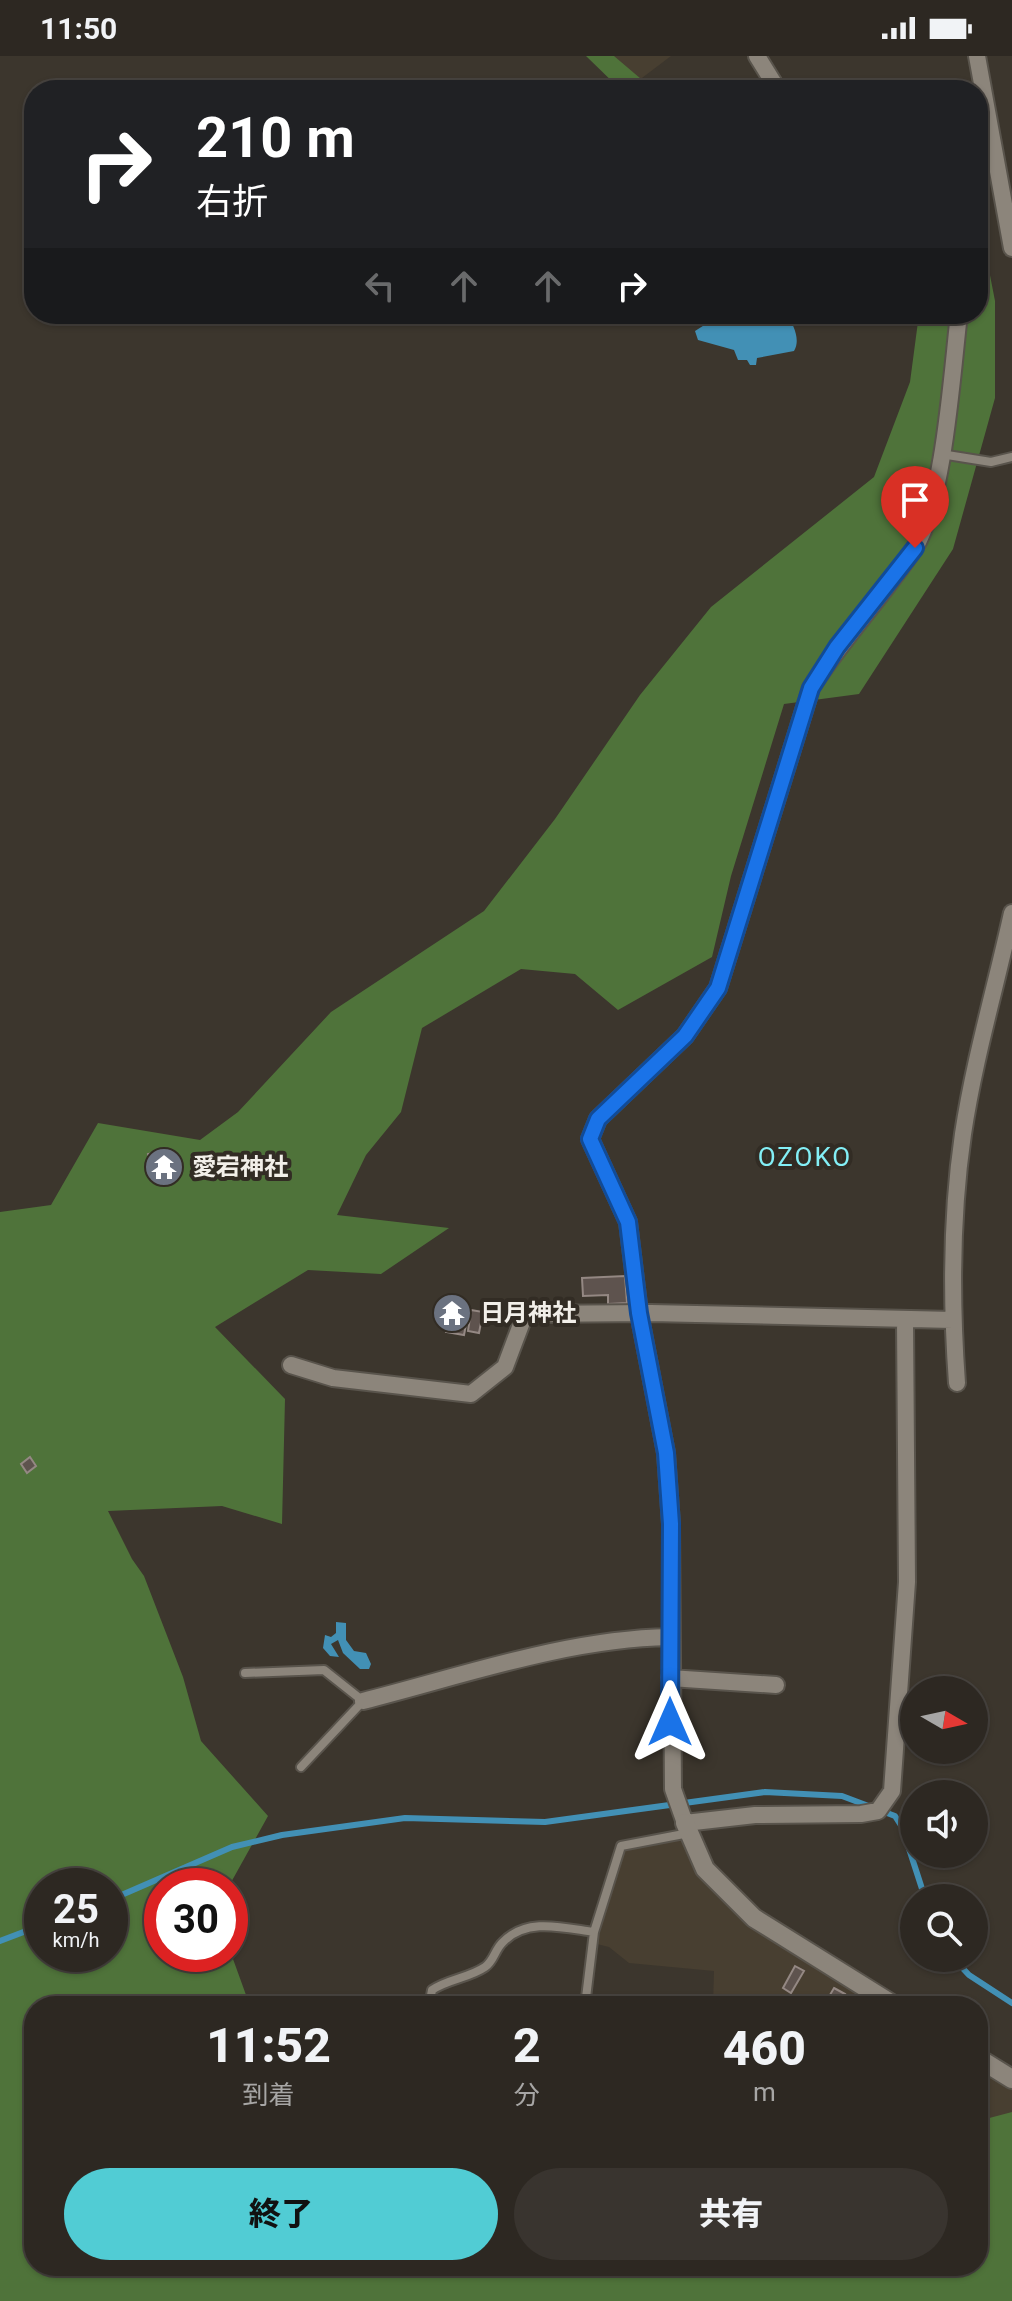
<!DOCTYPE html>
<html lang="ja">
<meta charset="utf-8">
<style>
body{margin:0;font-family:Roboto,"Noto Sans JP",sans-serif;background:#39342f;color:#f1f3f6;height:100vh;display:flex;flex-direction:column;font-size:30px;white-space:nowrap}
*{box-sizing:border-box;margin:0}
p{font-size:26px;color:#a7a6a5}
.icon{flex:none;width:44px;height:44px;fill:none;stroke:currentColor;stroke-width:2;stroke-linecap:round;stroke-linejoin:round}
.map{position:relative;flex:1;overflow:hidden}
.drawer{position:absolute;left:24px;top:1940px;width:964px;height:280px;display:flex;flex-direction:column;background:#2d2822;border-radius:32px;box-shadow:0 2px 6px #0004,0 0 0 2px #484440}
.drawer>*{flex:none}
.hud{position:absolute;left:24px;top:24px;width:964px;height:244px;border-radius:32px;box-shadow:0 2px 6px #0004,0 0 0 2px #484440;background:#202124;color:#fff;overflow:hidden}
.needle{width:52px;rotate:99deg}
.fabs{position:absolute;left:900px;top:1620px;display:grid;gap:16px}
.fabs a{display:grid;place-items:center;width:88px;height:88px;border-radius:50%;background:#2d2822;box-shadow:0 2px 6px #0004,0 0 0 2px #484440;font-size:40px}
.speed{position:absolute;left:24px;top:1812px;display:flex;gap:16px;font-size:40px;font-weight:700;text-align:center}
.speed>*{display:grid;place-content:center;width:104px;height:104px;border-radius:50%;background:#2d2822;box-shadow:0 2px 6px #0004,0 0 0 2px #484440;line-height:1}
.speed small{font-size:20px;font-weight:400}
.speed .limit{border:12px solid #d22;background:#fff;color:#111}
.pin{position:absolute;display:grid;place-items:center;width:68px;height:68px;color:#fff;margin:-82px -34px;border-radius:50% 50% 50% 0;rotate:-45deg;box-shadow:0 0 8px #0007}
.pin .icon{rotate:45deg}
.me{position:absolute;width:88px;margin:-44px;rotate:0deg;stroke-linejoin:round;filter:drop-shadow(0 0 6px #0008)}
.turn{display:flex;align-items:center;gap:28px;height:168px;padding:0 40px;font-size:36px}
.turn .icon{width:104px;height:104px;stroke-width:2.5}
.turn b{display:block;font-size:56px;line-height:68px}
.lanes{display:flex;align-items:center;height:76px;padding:0 40px;background:#0003;justify-content:center;gap:40px;direction:ltr}
.lanes .off{opacity:.35}
.eta{display:flex;justify-content:space-evenly;align-items:center;height:136px;text-align:center}
.eta b{font-size:48px;font-weight:800;line-height:56px}
.primary-button{display:flex;gap:16px;margin-top:auto;padding:16px 40px}
.primary-button a{flex:1;height:92px;border-radius:48px;background:#51ccd4;color:#111;font-size:32px;font-weight:800;line-height:92px;text-align:center}
.primary-button a+a{background:#39342f;color:#f1f3f6}
.status{display:flex;justify-content:space-between;align-items:center;height:56px;padding:0 40px;background:#2d2822;direction:ltr}
.status svg{height:22px;fill:currentColor}
.map>svg:first-child{display:block}
</style>
<div class="status"><b>11:50</b><svg viewBox="0 0 49 12"><path d="M0 12V9h3v3zM5 12V6h3v6zM10 12V3h3v9zM15 12V0h3v12zM26 1h20v11H26zM47 4h2v5h-2z"/></svg></div>
<div class="map">
<svg width="1012" height="2245" viewBox="0 0 1012 2245">
<rect width="100%" height="100%" fill="#3c362d"/>
<path fill="#483f31" d="M611,0H671L634,28Z
M680,1782L716,1839L736,1857L758,1875L878,1950H713L714,1915L629,1907L609,1891L597,1888L620,1799L633,1789Z
M978,2010L1012,2030V2093H978Z"/>
<path fill="#4f733a" fill-rule="evenodd" d="M586,0H614L654,34H621Z
M724,24L744,25L750,34H712Z
M978,157L995,245V342L953,493L859,638L784,648L731,820L712,901L618,954L575,918L521,913L422,972L401,1056L366,1099L337,1159L449,1172L381,1218L308,1214L215,1271L285,1343L282,1468L222,1450L108,1455L132,1503L144,1520L183,1621L201,1685L268,1760L229,1830H162V1898H230V1865L233,1903L250,1950H34V2210H978V2065L1012,2056V2245H0V1156L51,1149L98,1067L200,1084L238,1056L331,956L484,855L555,763L640,639L711,551L874,421L910,326L919,258H978ZM42,1830H110V1898H42Z"/>
<path fill="#4290b5" d="M709,258H788C793,270 801,283 794,295L757,302L756,309H750L747,304H738L734,294L698,284L695,275L706,268Z
M336,1566L346,1567V1584L354,1595L366,1597L371,1608L369,1613H360L343,1597L338,1584L331,1588L339,1601L330,1600L323,1592L325,1579L331,1581L336,1577Z"/>
<g fill="none" stroke-linecap="round" stroke-linejoin="round">
<path stroke="#4290b5" stroke-width="6" d="M110,1844L232,1791L282,1779L405,1762L545,1766L765,1736L842,1740L895,1760L902,1771L925,1842
M0,1885L42,1869
M953,1902L969,1919L1012,1947"/>
</g>
<path fill="#5e534e" stroke="#948883" stroke-width="2" d="M163,1095L166,1112L150,1114L148,1098Z
M625,1220L627,1247L608,1248V1239L583,1240L582,1222Z
M448,1250L469,1253L464,1279L446,1276Z
M471,1254L483,1256L479,1277L468,1275Z
M30,1401L36,1410L27,1417L21,1408Z
M795,1910L804,1915L791,1937L783,1932Z
M834,1932L845,1938L838,1950L827,1944Z"/>
<g fill="none" stroke-linecap="round" stroke-linejoin="round">
<defs>
<path id="service" d="M941,398L991,406L1012,401
M245,1617L324,1614L363,1645L301,1711
M429,1950L432,1934C448,1923 469,1922 485,1911C494,1905 495,1893 503,1886C527,1861 564,1872 594,1876L621,1790L689,1777
M585,1950L594,1876"/>
<path id="minor" d="M757,0L778,34
M977,0L1012,192
M905,1265L907,1526L892,1735L878,1755L861,1758L755,1759L685,1767L673,1733L671,1468L666,1397L639,1257L628,1166L590,1083L598,1063L685,980L718,932L811,632C842,583 882,541 914,493C944,446 952,317 959,258
M291,1309L333,1322L471,1338L505,1311L525,1258L651,1257L953,1264
M957,1327C951,1245 951,1160 963,1078C974,1004 996,930 1012,857
M670,1622L776,1629
M363,1645C462,1620 566,1583 669,1581"/>
<path id="tertiary" d="M685,1767L705,1813L754,1862L895,1950
M978,2002L1012,2023"/>
</defs>
<use href="#service" stroke="#59544c" stroke-width="12"/>
<use href="#minor" stroke="#59544c" stroke-width="20"/>
<use href="#tertiary" stroke="#59544c" stroke-width="22"/>
<use href="#service" stroke="#8c857b" stroke-width="8"/>
<use href="#minor" stroke="#8c857b" stroke-width="16"/>
<use href="#tertiary" stroke="#8c857b" stroke-width="18"/>
</g>
<g fill="none" stroke-linecap="round" stroke-linejoin="round">
<defs>
<path id="route" d="M670,1666L671,1468L666,1397L639,1257L628,1166L590,1083L598,1063L685,980L718,932L811,632L837,591L915,492"/>
</defs>
<use href="#route" stroke="#114b97" stroke-width="20"/>
<use href="#route" stroke="#1a73e8" stroke-width="14"/>
</g>
<defs>
<symbol id="temple-disc" viewBox="-11 -11 22 22"><circle r="9.5" fill="#6b7280" stroke="#322c24"/><path d="M0-6L5-2H3V0L6.5 2.5H4V6H1.5V3h-3V6H-4V2.5H-6.5L-3 0V-2H-5Z" fill="#fff"/></symbol>
</defs>
<g fill-rule="evenodd">
<use href="#temple-disc" x="142" y="1089" width="44" height="44"/>
<use href="#temple-disc" x="430" y="1235" width="44" height="44"/>
</g>
<g text-anchor="middle" stroke-width="8" stroke-linejoin="round" paint-order="stroke">
<g font-size="24" font-weight="bold" fill="#f2efe9" stroke="#322c24" text-anchor="start">
<text x="192" y="1119">愛宕神社</text>
<text x="480" y="1265">日月神社</text>
</g>
<g font-size="26" letter-spacing="2" fill="#83eff6" stroke="#322c24">
<text x="805" y="1110">OZOKO</text>
</g>
</g>
</svg>
<div class="fabs">
<a><svg class="needle" viewBox="-14 -14 28 28"><path d="M0-13l5 13h-10z" fill="#e53935"/><path d="M0 13l5-13h-10z" fill="#a7a6a5"/></svg></a>
<a><svg class="icon" aria-label="sound" viewBox="0 0 24 24"><path d="M4 9h4l5-4v14l-5-4H4zM17 9q2 3 0 6"/></svg></a>
<a><svg class="icon" aria-label="search" viewBox="0 0 24 24"><circle cx="10" cy="10" r="6"/><path d="M15 15l6 6"/></svg></a>
</div>
<div class="speed"><div>25<small>km/h</small></div><div class="limit">30</div></div>
<div class="pin" style="left:915px;top:492px;background:#d93025"><svg class="icon" aria-label="arrive" viewBox="0 0 24 24"><path d="M6 21V4h12l-3 4 3 4H6"/></svg></div>
<svg class="me" style="left:670px;top:1666px" viewBox="-20 -20 40 40"><path d="M0-17L14 15 0 8-14 15z" fill="#1a73e8" stroke="#fff" stroke-width="4"/></svg>
<div class="hud">
<div class="turn"><svg class="icon" aria-label="right" viewBox="0 0 24 24"><path d="M7 20v-9h11M14 6l5 5-5 5"/></svg><div><b>210 m</b>右折</div></div>
<div class="lanes"><svg class="icon off" aria-label="left" viewBox="0 0 24 24"><path d="M17 20v-9H6M10 6l-5 5 5 5"/></svg><svg class="icon off" aria-label="ahead" viewBox="0 0 24 24"><path d="M12 20V5M6 11l6-6 6 6"/></svg><svg class="icon off" aria-label="ahead" viewBox="0 0 24 24"><path d="M12 20V5M6 11l6-6 6 6"/></svg><svg class="icon" aria-label="right" viewBox="0 0 24 24"><path d="M7 20v-9h11M14 6l5 5-5 5"/></svg></div>
</div>
<section class="drawer">
<div class="eta">
<div><b>11:52</b><p>到着</p></div>
<div><b>2</b><p>分</p></div>
<div><b>460</b><p>m</p></div>
</div>
<div class="primary-button"><a>終了</a><a>共有</a></div>
</section>
</div>
